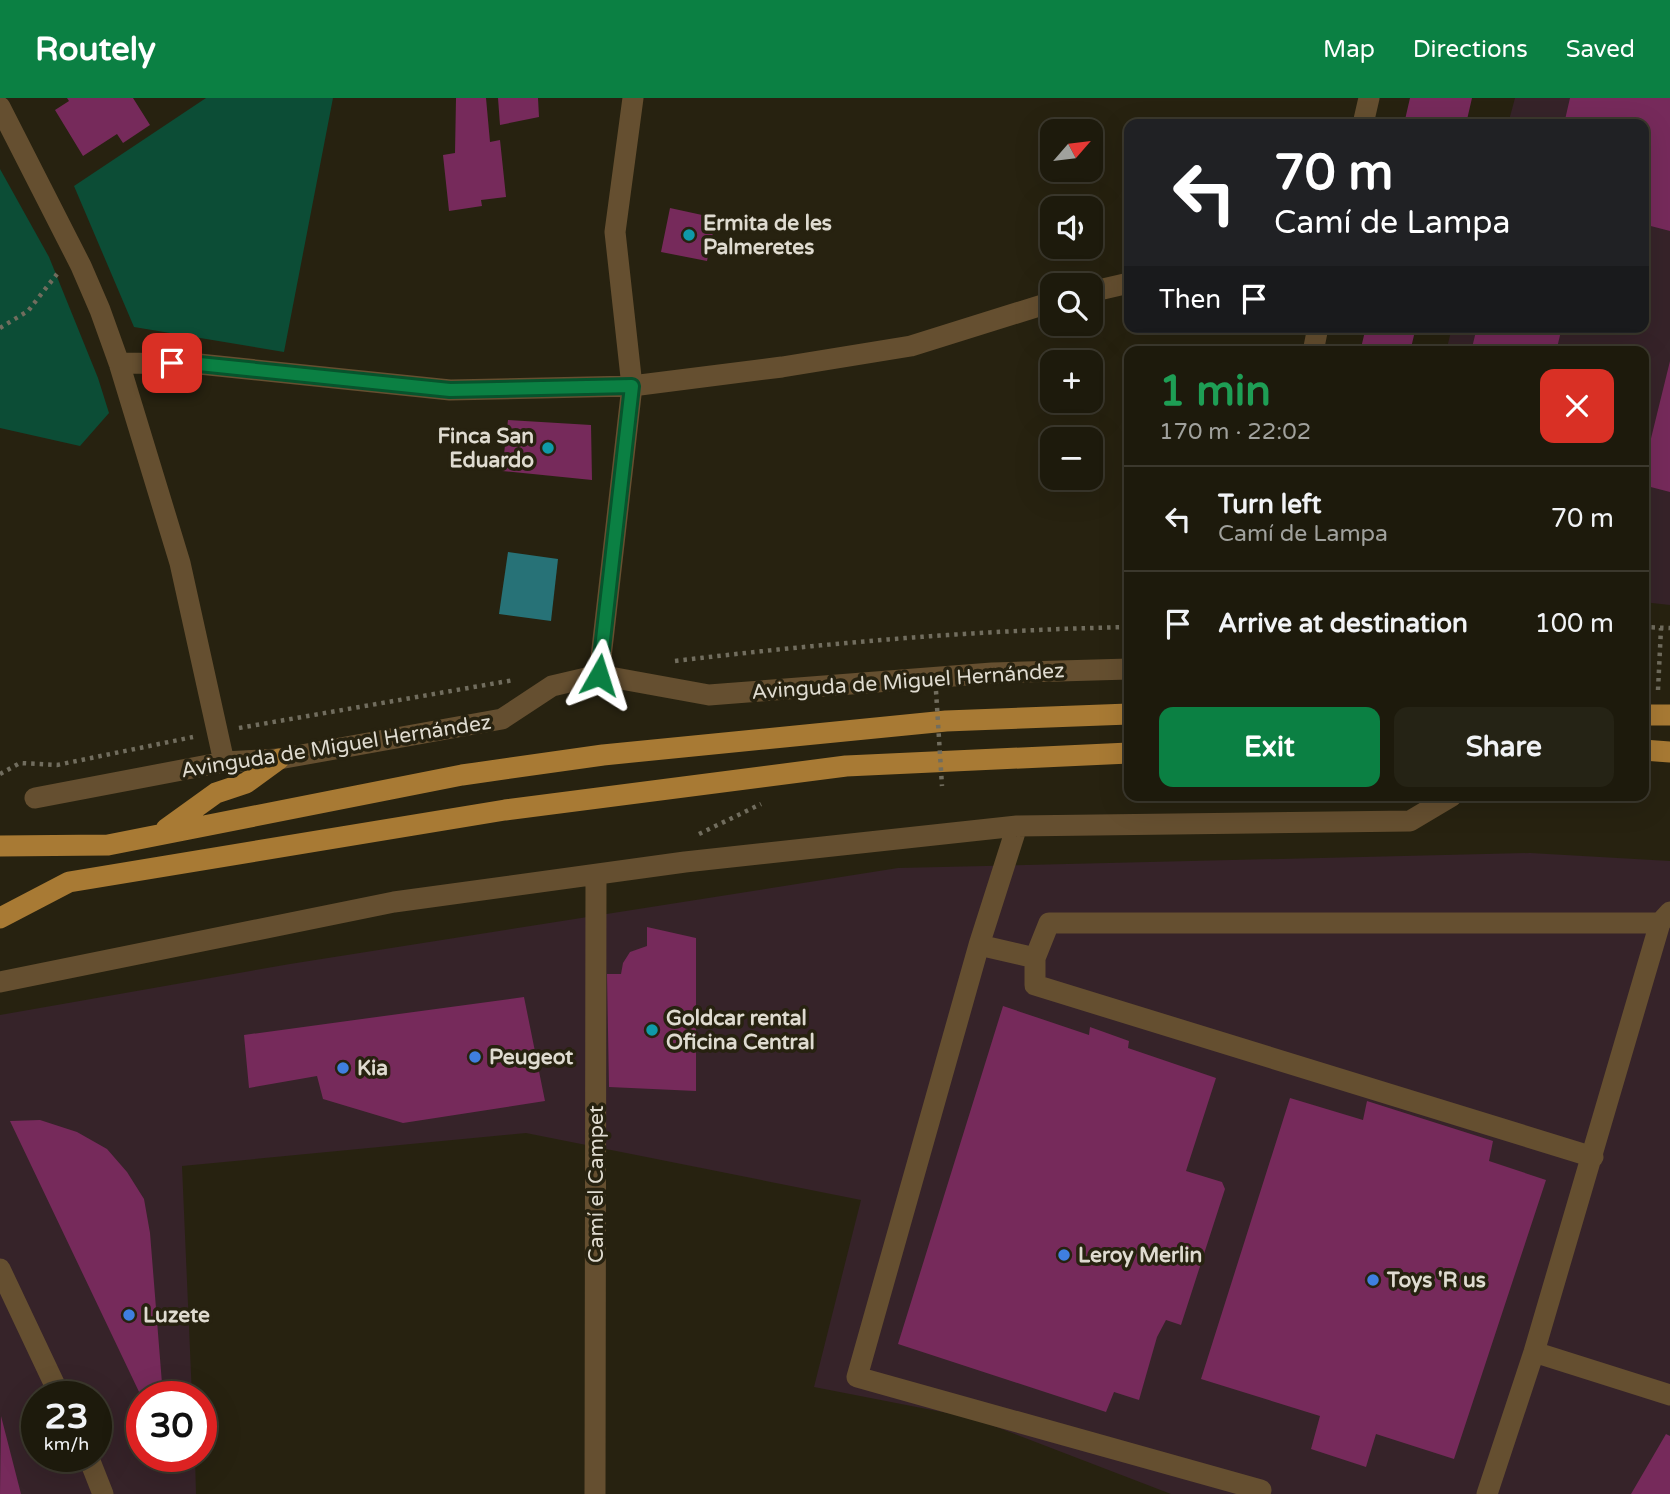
<!DOCTYPE html>
<meta charset="utf-8">
<style>
body{margin:0;font-family:"Varela Round",sans-serif;background:#252315;color:#f1f3f6;height:100vh;display:flex;flex-direction:column;font-size:26px;white-space:nowrap}
*{box-sizing:border-box;margin:0}
p{font-size:23px;color:#a0a19d}
.icon{flex:none;width:38px;height:38px;fill:none;stroke:currentColor;stroke-width:2;stroke-linecap:round;stroke-linejoin:round}
.map{position:relative;flex:1;overflow:hidden}
.side{position:absolute;left:1124px;top:248px;width:525px;height:455px;display:flex;flex-direction:column;background:#1d1a0c;border-radius:14px;box-shadow:0 7px 28px #0002,0 0 0 2px #3b382d}
.side>*{flex:none}
.hud{position:absolute;left:1124px;top:21px;width:525px;height:214px;border-radius:14px;box-shadow:0 7px 28px #0002,0 0 0 2px #3b382d;background:#202124;color:#fff;overflow:hidden}
.needle{width:46px;rotate:62deg}
.buttons{position:absolute;left:1040px;top:21px;display:grid;gap:14px}
.buttons a{display:grid;place-items:center;width:63px;height:63px;border-radius:14px;background:#1d1a0c;box-shadow:0 7px 28px #0002,0 0 0 2px #3b382d;font-size:35px}
.speed{position:absolute;left:21px;top:1283px;display:flex;gap:14px;font-size:35px;font-weight:700;text-align:center}
.speed>*{display:grid;place-content:center;width:91px;height:91px;border-radius:50%;background:#1d1a0c;box-shadow:0 7px 28px #0002,0 0 0 2px #3b382d;line-height:1}
.speed small{font-size:18px;font-weight:400}
.speed .limit{border:10px solid #d22;background:#fff;color:#111}
.pin{position:absolute;display:grid;place-items:center;width:60px;height:60px;color:#fff;margin:-30px;border-radius:14px;box-shadow:0 4px 10px #0006}
.me{position:absolute;width:77px;margin:-38px;rotate:6deg;stroke-linejoin:round;filter:drop-shadow(0 0 5px #0008)}
.turn{display:flex;align-items:center;gap:24px;height:147px;padding:0 35px;font-size:32px}
.turn .icon{width:91px;height:91px;stroke-width:2.5}
.turn b{display:block;font-size:49px;line-height:60px}
.then{display:flex;align-items:center;height:66px;padding:0 35px;background:#0003;gap:14px;font-size:26px}
.round{display:grid;place-items:center;flex:none;width:74px;height:74px;border-radius:14px;background:#252315}
.overview{display:flex;align-items:center;justify-content:space-between;height:119px;padding:0 35px}
h1{font-size:42px;font-weight:800;line-height:52px;color:#1e9e55}
.primary-button{display:flex;gap:14px;margin-top:auto;padding:14px 35px}
.primary-button a{flex:1;height:80px;border-radius:14px;background:#0b8043;color:#fff;font-size:28px;font-weight:800;line-height:80px;text-align:center}
.primary-button a+a{background:#252315;color:#f1f3f6}
ul{padding:0;list-style:none}
li{display:flex;align-items:center;gap:21px;height:105px;padding:0 35px;border-top:2px solid #3b382d}
li div{flex:1}
li b{display:block;font-size:26px}
li em{font-style:normal}
header{display:flex;align-items:center;gap:42px;box-sizing:border-box;height:98px;padding:0 35px;background:#0b8043;color:#fff}
header strong{font-size:33px}
nav{display:flex;gap:38px;margin-inline-start:auto;font-size:24px}
.map>svg:first-child{display:block}
</style>
<header>
<strong>Routely</strong>
<nav><a>Map</a><a>Directions</a><a>Saved</a></nav>
</header>
<div class="map">
<svg width="1670" height="1396" viewBox="0 0 1670 1396">
<rect width="100%" height="100%" fill="#272210"/>
<path fill="#362329" fill-rule="evenodd" d="M1515,0H1670V507L1643,504V254H1446L1452,229H1643V26H1508Z
M1530,755L1670,763V1396H1171L973,1320L814,1289L861,1102L526,1035L182,1068L192,1298H142V1358H195L196,1396H0V917L290,866L898,770ZM37,1298H96V1358H37Z"/>
<path fill="#0c4d36" d="M206,0H333L284,254L134,229L74,88Z
M0,71L49,159L98,280L109,315L80,348L0,330Z"/>
<path fill="#277277" d="M508,454L558,461L551,523L499,516Z"/>
<path fill="#762a5b" d="M67,0H133L150,27L123,45L117,36L83,58L55,12L69,3Z
M456,0H486L490,44L500,42L506,99L481,102L482,108L449,113L443,57L455,55Z
M498,0H538L539,19L500,27Z
M1410,0H1472L1466,26H1404Z
M1570,0H1670V133L1643,126V26H1564Z
M670,110L716,120L707,163L661,154Z
M1366,229H1416L1410,254H1360Z
M1477,229H1562L1556,254H1471Z
M1670,263V394L1643,387V373Z
M508,322L591,327L592,382L502,373Z
M647,829L696,840V993L609,989L607,876H621L623,865L630,854L647,848Z
M524,899L545,1003L403,1025L323,1001L317,978L249,990L244,937Z
M1003,908L1089,937L1090,929L1129,943L1128,950L1216,980L1186,1073L1222,1084L1225,1091L1181,1227L1166,1222L1157,1239L1139,1302L1114,1294L1106,1314L898,1246Z
M1290,1000L1363,1022L1367,1003L1493,1043L1489,1063L1546,1082L1454,1361L1376,1336L1366,1369L1311,1351L1320,1318L1201,1281Z
M40,1022L77,1034L107,1051L127,1074L144,1101L150,1135L163,1298H141L10,1023Z
M1,1318L21,1396H0Z
M1666,1336L1670,1338V1396H1631Z"/>
<g fill="none" stroke-linecap="round" stroke-linejoin="round">
<path stroke="#716d5e" stroke-width="4.5" stroke-dasharray="3.5 5" stroke-linecap="butt" d="M0,230L28,213L57,176
M1643,529L1670,530
M675,563C826,545 977,532 1129,529
M1658,592L1661,530
M239,630L514,582
M0,676L20,665L57,667L193,639
M699,736L761,706"/>
<path stroke="#654f30" stroke-width="21" d="M0,9L81,168L100,212L119,265L180,465L224,664
M1363,26L1369,0
M1090,194L1129,185
M1313,254L1318,229
M119,265L199,266L450,292L632,288L782,269L911,248L1052,204
M599,577L632,288L615,134L633,0
M35,700L224,664L279,661L502,621L552,588L599,577L709,597L992,575L1129,571
M1017,728L979,847L857,1279L1261,1392L1260,1396
M979,847L1035,860
M0,884L394,804L685,764L1017,728L1410,723L1452,698
M1593,1059L1035,887V860L1049,825H1660
M0,1171L60,1298
M1534,1254L1670,1297
M88,1358L103,1396
M595,1396L596,777
M1487,1396L1534,1254L1660,825L1670,814"/>
<path stroke="#a87a34" stroke-width="21" d="M1643,617H1670
M1643,652L1670,654
M166,731L216,695L246,685L279,661
M0,748L108,747L462,677L603,657L946,623L1129,616
M0,820L69,784L505,712L846,668L1129,655"/>
<path stroke="#716d5e" stroke-width="4.5" stroke-dasharray="3.5 5" stroke-linecap="butt" d="M936,593L942,688"/>
</g>
<g fill="none" stroke-linecap="round" stroke-linejoin="round">
<defs>
<path id="route" d="M172,265L199,266L450,292L632,288L599,577"/>
</defs>
<use href="#route" stroke="#07532c" stroke-width="18"/>
<use href="#route" stroke="#0b8043" stroke-width="12"/>
</g>
<g fill="#0f9aa8" stroke="#272210" stroke-width="2.5">
<circle cx="689" cy="137" r="7"/>
<circle cx="548" cy="350" r="7"/>
<circle cx="652" cy="932" r="7"/>
</g>
<g fill="#3f7fe0" stroke="#272210" stroke-width="2.5">
<circle cx="475" cy="959" r="7"/>
<circle cx="343" cy="970" r="7"/>
<circle cx="1064" cy="1157" r="7"/>
<circle cx="1373" cy="1182" r="7"/>
<circle cx="129" cy="1217" r="7"/>
</g>
<g text-anchor="middle" stroke-width="7" stroke-linejoin="round" paint-order="stroke">
<g font-size="21" font-weight="bold" fill="#dfdbd0" stroke="#272210" text-anchor="start">
<text x="703" y="132">Ermita de les<tspan x="703" dy="24">Palmeretes</tspan></text>
<text x="534" y="345" text-anchor="end">Finca San<tspan x="534" dy="24">Eduardo</tspan></text>
<text x="666" y="927">Goldcar rental<tspan x="666" dy="24">Oficina Central</tspan></text>
<text x="489" y="966">Peugeot</text>
<text x="357" y="977">Kia</text>
<text x="1078" y="1164">Leroy Merlin</text>
<text x="1387" y="1189">Toys 'R us</text>
<text x="143" y="1224">Luzete</text>
</g>
<g font-size="21" fill="#dfdbd0" stroke="#272210">
<text transform="translate(908 583) rotate(-4)" y="7">Avinguda de Miguel Hernández</text>
<text transform="translate(336 648) rotate(-9)" y="7">Avinguda de Miguel Hernández</text>
<text transform="translate(596 1086) rotate(-90)" y="7">Camí el Campet</text>
</g>
</g>
</svg>
<div class="buttons">
<a><svg class="needle" viewBox="-14 -14 28 28"><path d="M0-13l5 13h-10z" fill="#e53935"/><path d="M0 13l5-13h-10z" fill="#a0a19d"/></svg></a>
<a><svg class="icon" aria-label="sound" viewBox="0 0 24 24"><path d="M4 9h4l5-4v14l-5-4H4zM17 9q2 3 0 6"/></svg></a>
<a><svg class="icon" aria-label="search" viewBox="0 0 24 24"><circle cx="10" cy="10" r="6"/><path d="M15 15l6 6"/></svg></a>
<a>+</a>
<a>−</a>
</div>
<div class="speed"><div>23<small>km/h</small></div><div class="limit">30</div></div>
<div class="pin" style="left:172px;top:265px;background:#d93025"><svg class="icon" aria-label="arrive" viewBox="0 0 24 24"><path d="M6 21V4h12l-3 4 3 4H6"/></svg></div>
<svg class="me" style="left:599px;top:577px" viewBox="-20 -20 40 40"><path d="M0-17L14 15 0 8-14 15z" fill="#0b8043" stroke="#fff" stroke-width="4"/></svg>
<div class="hud">
<div class="turn"><svg class="icon" aria-label="left" viewBox="0 0 24 24"><path d="M17 20v-9H6M10 6l-5 5 5 5"/></svg><div><b>70 m</b>Camí de Lampa</div></div>
<div class="then">Then<svg class="icon" aria-label="arrive" viewBox="0 0 24 24"><path d="M6 21V4h12l-3 4 3 4H6"/></svg></div>
</div>
<section class="side">
<div class="overview"><div><h1>1 min</h1><p>170 m · 22:02</p></div><a class="round" style="background:#d93025;color:#fff"><svg class="icon" aria-label="close" viewBox="0 0 24 24"><path d="M6 6l12 12M18 6L6 18"/></svg></a></div>
<ul>
<li><svg class="icon" aria-label="left" viewBox="0 0 24 24"><path d="M17 20v-9H6M10 6l-5 5 5 5"/></svg><div><b>Turn left</b><p>Camí de Lampa</p></div><em>70 m</em></li>
<li><svg class="icon" aria-label="arrive" viewBox="0 0 24 24"><path d="M6 21V4h12l-3 4 3 4H6"/></svg><div><b>Arrive at destination</b></div><em>100 m</em></li>
</ul>
<div class="primary-button"><a>Exit</a><a>Share</a></div>
</section>
</div>
